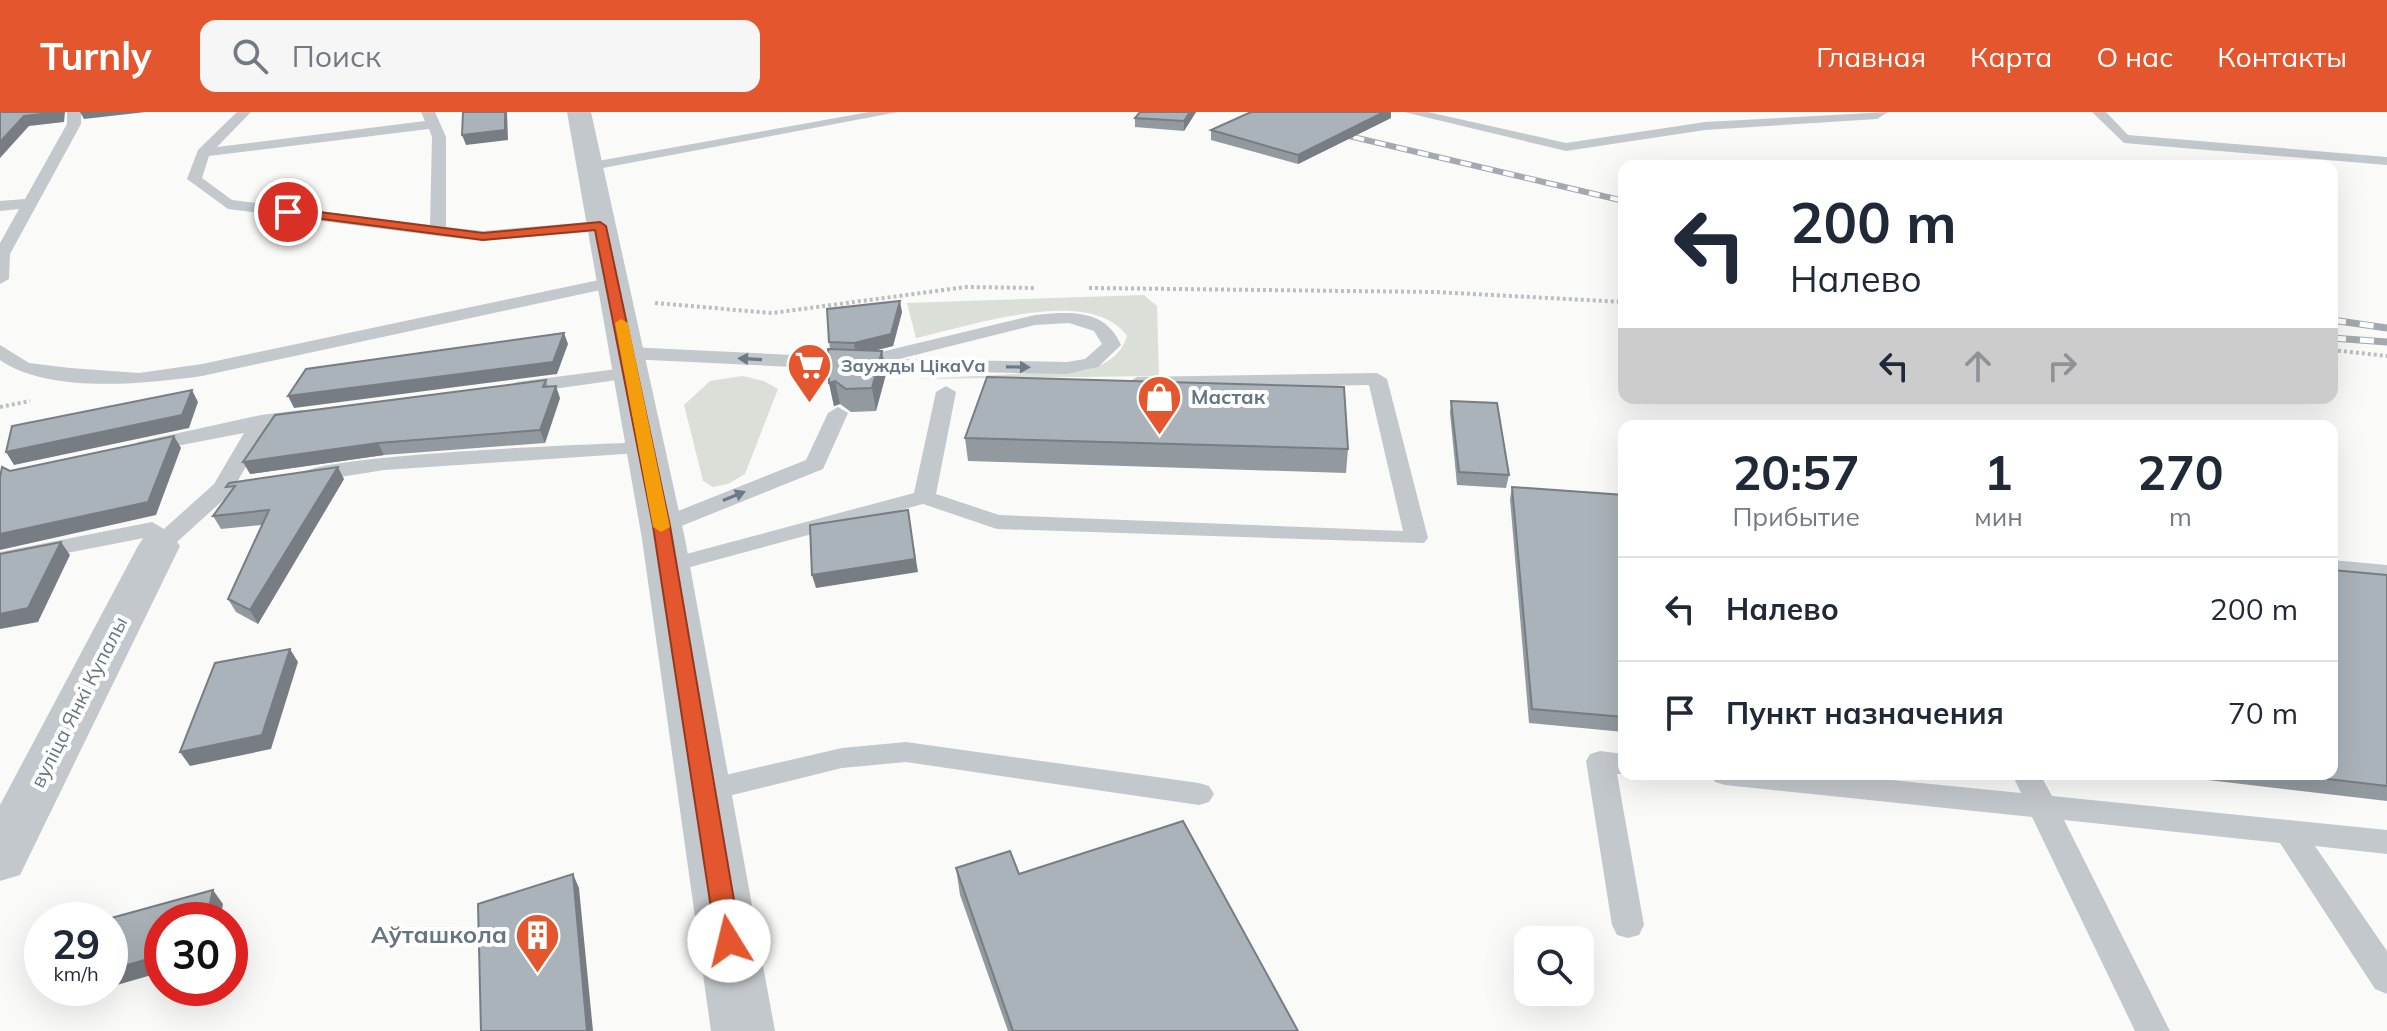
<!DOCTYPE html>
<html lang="ru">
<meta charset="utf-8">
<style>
body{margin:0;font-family:Mulish,sans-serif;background:#f6f6f7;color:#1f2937;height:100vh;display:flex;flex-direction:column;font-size:30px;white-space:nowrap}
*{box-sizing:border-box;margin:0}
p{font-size:26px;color:#747a83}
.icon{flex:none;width:44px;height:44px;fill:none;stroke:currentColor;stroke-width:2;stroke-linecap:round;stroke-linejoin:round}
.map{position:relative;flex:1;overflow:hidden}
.sheet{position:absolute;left:1618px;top:308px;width:720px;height:360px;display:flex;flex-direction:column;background:#fff;border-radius:16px;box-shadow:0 8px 32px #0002}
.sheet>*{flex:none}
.hud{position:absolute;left:1618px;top:48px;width:720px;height:244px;border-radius:16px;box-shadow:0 8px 32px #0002;background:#fff;color:#1f2937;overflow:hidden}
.controls{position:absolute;left:1514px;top:814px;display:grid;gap:16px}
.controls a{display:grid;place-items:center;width:80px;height:80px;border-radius:16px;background:#fff;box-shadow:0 8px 32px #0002;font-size:40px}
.speed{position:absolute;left:24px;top:790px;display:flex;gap:16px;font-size:40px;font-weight:700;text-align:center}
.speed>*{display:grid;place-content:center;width:104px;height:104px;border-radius:50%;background:#fff;box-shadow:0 8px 32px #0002;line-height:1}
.speed small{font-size:20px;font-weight:400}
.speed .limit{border:12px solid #d22;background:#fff;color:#111}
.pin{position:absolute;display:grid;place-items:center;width:68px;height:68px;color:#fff;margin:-34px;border:4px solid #fff;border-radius:50%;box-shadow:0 2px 8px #0007}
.me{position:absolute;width:88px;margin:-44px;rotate:351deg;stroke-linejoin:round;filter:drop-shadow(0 0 6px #0008)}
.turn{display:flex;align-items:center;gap:28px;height:168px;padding:0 40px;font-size:36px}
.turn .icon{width:104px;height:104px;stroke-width:2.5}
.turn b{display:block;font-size:56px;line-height:68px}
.lanes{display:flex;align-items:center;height:76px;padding:0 40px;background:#0003;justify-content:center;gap:40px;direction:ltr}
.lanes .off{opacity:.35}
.eta{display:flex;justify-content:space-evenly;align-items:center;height:136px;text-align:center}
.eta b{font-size:48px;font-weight:700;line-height:56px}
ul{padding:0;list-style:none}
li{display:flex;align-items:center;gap:24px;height:104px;padding:0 40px;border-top:2px solid #e0e1e3}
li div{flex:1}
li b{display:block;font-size:30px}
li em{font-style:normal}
header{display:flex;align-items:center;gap:48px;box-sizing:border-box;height:112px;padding:0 40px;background:#e4572e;color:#fff}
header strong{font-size:38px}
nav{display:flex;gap:44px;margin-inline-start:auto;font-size:28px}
.search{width:560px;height:72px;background:#f6f6f7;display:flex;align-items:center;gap:20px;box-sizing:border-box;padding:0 28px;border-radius:16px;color:#747a83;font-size:30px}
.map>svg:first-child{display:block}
</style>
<header>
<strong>Turnly</strong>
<div class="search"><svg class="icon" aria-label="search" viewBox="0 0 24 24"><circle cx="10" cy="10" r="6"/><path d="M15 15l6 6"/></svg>Поиск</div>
<nav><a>Главная</a><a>Карта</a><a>О нас</a><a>Контакты</a></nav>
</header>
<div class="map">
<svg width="2387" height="919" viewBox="0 0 2387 919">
<rect width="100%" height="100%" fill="#fafaf8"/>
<path fill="#dadfd7" d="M1144,183L1157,194L1159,264L916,267L1087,258C1106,252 1121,244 1127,224C1090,172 968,215 916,226L907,191Z
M742,264L764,269L778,277L745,362L728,372L713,375L703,369L684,293L710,269Z"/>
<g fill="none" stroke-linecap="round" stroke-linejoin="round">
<path stroke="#bbbfc2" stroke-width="4" stroke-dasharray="3 3" stroke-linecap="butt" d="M1089,176L1435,180L1624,190
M655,191L772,201L966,175L1035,176
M2332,238L2387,244
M0,295L30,289"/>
<path fill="#c3c8cc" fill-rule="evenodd" d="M67,0H81V12L10,142L9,167L0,172V131L19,97L0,99V89L25,87L67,12Z
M237,0H251L217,35L425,9L421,0H435L446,25V115L483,119L600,109L608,114L600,119L483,129L438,124L228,97L187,67L198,38ZM429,17L432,25L430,113L232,88L202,66L209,44Z
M869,0H898L587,59L580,55L587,51Z
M1404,0H1428L1566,31L1705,10L1888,0L1877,7L1705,18L1566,39Z
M2092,0H2106L2128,23L2387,45V53L2124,31Z
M613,165L619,166V174L202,264C145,272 48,282 0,248V233L29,251L70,256L139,261L202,252Z
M1058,201C1086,200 1109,205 1121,233L1098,255L1067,262L856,258L628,247L619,241L628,235L856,246L1035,203ZM1069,211L1094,219L1102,232L1085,247L1067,250L899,247L1035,213Z
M632,255L639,257L642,261L639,265L517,282L507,276L517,270Z
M1377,261L1387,267L1428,426L1424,431L997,417L923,392L668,461L656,454L660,449L914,381L936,280L946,274L956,280L936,382L999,403L1403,419L1369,273L1137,277L1127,271L1137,265Z
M838,295L848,301L823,357L669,419H653L650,414L653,409L806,348L828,301Z
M302,298L312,304L309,308L267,317L231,381L167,439H151L144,426L0,454V440L152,410L164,417L214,372L244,321L145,340L134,334L138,330L261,303Z
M647,330L658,336L654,340L384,358L309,370L298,363C315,342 602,332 647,330Z
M2332,448L2387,453V467L2332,462Z
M906,630L1199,671L1209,674L1214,682L1209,690L1199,693L906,650L842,656L704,690L694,687L689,679L694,671L704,668L842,636Z
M1600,639L1624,642L1626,662H1617L1644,813L1639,823L1628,826L1617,823L1612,813L1586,649L1590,642Z
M1711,662H1831L2021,681L2012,662H2040L2052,684L2387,718V742L2315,734L2387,839V882L2375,877L2280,731L2064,708L2170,919H2135L2032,705L1725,673L1715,670Z"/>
<path fill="#c3c8cc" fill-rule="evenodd" d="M567,0H591L685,427L775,919H711L642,427Z
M159,421L174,425L180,434L20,763L0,769V693L138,434L144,425Z"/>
<defs>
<path id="rail-far1" d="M1332,20L1624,89"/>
<path id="rail" d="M2332,208L2387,216
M2332,226L2387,230"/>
</defs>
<use href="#rail-far1" stroke="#a2aab0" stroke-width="6"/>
<use href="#rail" stroke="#a2aab0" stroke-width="7"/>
<use href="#rail-far1" stroke="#fff" stroke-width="4" stroke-dasharray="11" stroke-linecap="butt"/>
<use href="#rail" stroke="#fff" stroke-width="5" stroke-dasharray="14" stroke-linecap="butt"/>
</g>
<path fill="#929a9f" d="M1140,0H1196L1184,19L1135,15V6Z
M1391,6L1298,52L1211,28V18Z
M902,200L893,234L873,239H882L886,262L876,299L851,300L840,292L834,294L829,271L830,237L829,230Z
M546,268L548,275L560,286L545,331L384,343L250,362Z
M1451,289L1509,363L1506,376L1457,373L1450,301Z
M965,326L1348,337L1346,361L968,349Z
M344,367L258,512L236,500L228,487L262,413L221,417L213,404Z
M1512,375L1624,383V620L1529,611L1510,387Z
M2387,463V689L2174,664L2172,662H2332Z
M956,756L1298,919H1008L960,783Z"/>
<path fill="#777d82" d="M59,0H65L64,10L29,14L0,46V30L24,4Z
M80,0H146L84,7Z
M505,0H507L508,28L466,33L462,23Z
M1190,0H1196L1184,19V9Z
M1384,0H1391V6L1298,52V43Z
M900,189L902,200L893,234L856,243L854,231Z
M564,221L568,232L557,262L294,296L288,284Z
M882,239L886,262L876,299L872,276Z
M835,269L840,292L834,294L829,271Z
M556,274L560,286L545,331L540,318Z
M192,278L198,290L189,316L14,353L6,340Z
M174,324L181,336L156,403L0,438V422Z
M378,331L384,343L250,362L243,350Z
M338,355L344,367L258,512L250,498Z
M908,398L918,460L816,476L812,463Z
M61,430L70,443L38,510L0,517V502Z
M290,537L298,550L271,637L190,654L180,640Z
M573,762L579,776L593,919H587Z
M213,778L223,792L220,808H206Z
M162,843V860L110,875V858Z
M65,876H107L74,886Z"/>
<path fill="#aab3b9" stroke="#777d82" stroke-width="2" d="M0,0H59L24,4L0,30Z
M463,0H505V18L462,23Z
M1140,0H1190L1184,9L1135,6Z
M1251,0H1384L1298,43L1211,18Z
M900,189L891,222L854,231L829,230L827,197Z
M564,221L553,250L288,284L306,257Z
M828,237L882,239L872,276L846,277L835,269L829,271Z
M987,265L1344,275L1348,337L965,326Z
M546,268L543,275L556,274L540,318L378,331L243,350L275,303Z
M192,278L182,303L6,340L12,314Z
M1451,289L1497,291L1509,363L1459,360Z
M174,324L148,390L0,422V365L2,355L10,359Z
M338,355L250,498L228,487L269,398L213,404L235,374L226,375L229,371Z
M1512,375L1624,383V605L1532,597Z
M908,398L915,447L812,463L810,413Z
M61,430L28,496L0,502V442Z
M2332,458L2387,463V674L2285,662H2332Z
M290,537L262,623L180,640L215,551Z
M1183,709L1298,919H1013L956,756L1010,739L1019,762Z
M573,762L587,919H481L478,792Z
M213,778L206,808H162V843L110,858V808H104Z"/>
<defs><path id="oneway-solid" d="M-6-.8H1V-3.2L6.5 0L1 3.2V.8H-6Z" transform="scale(2)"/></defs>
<g fill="#6a7a87">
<use href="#oneway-solid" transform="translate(750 247) rotate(-177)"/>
<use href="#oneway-solid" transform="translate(1018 255) rotate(1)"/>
<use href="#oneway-solid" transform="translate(734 384) rotate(-22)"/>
</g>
<path fill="#e4572e" stroke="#94391e" stroke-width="2" d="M288,96L483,121L600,110L606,114L670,414L741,829L737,837L729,840L720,837L716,829L653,414L595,118L483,128L284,102L282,100Z"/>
<path fill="#f59e0b" d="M621,207L628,211L670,415L661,420L653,415L615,211Z"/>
<defs>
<symbol id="supermarket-pin" viewBox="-11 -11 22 30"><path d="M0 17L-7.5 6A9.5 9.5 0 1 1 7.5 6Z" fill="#e4572e" stroke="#fff"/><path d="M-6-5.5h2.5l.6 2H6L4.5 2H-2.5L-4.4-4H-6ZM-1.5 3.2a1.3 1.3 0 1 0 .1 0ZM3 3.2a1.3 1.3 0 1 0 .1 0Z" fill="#fff"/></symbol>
<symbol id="shop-pin" viewBox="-11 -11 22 30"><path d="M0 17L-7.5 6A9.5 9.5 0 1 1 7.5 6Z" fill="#e4572e" stroke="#fff"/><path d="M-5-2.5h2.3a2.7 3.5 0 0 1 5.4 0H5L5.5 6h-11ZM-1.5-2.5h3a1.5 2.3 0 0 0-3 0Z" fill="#fff"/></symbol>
<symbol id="building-pin" viewBox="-11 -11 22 30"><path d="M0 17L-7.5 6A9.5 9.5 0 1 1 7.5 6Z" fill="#e4572e" stroke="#fff"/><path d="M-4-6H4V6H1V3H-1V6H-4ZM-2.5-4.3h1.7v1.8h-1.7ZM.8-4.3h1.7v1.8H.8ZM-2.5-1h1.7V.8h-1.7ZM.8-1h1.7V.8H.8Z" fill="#fff"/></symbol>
</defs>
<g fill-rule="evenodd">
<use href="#supermarket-pin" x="784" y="228" width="51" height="69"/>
<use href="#shop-pin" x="1134" y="260" width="51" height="69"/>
<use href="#building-pin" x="512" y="798" width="51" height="69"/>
</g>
<g text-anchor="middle" stroke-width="8" stroke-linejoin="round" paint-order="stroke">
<g font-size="18" font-weight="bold" fill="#657683" stroke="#fff" text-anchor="start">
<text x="841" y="260">Заужды ЦікаVа</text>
</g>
<g font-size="20" font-weight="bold" fill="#657683" stroke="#fff" text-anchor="start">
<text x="1191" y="292">Мастак</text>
</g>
<g font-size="20" fill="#657683" stroke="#fff">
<text transform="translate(79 590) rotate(-63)" y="7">вуліца Янкі Купалы</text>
</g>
<g font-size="24" font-weight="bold" fill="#657683" stroke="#fff" text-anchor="end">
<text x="507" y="831">Аўташкола</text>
</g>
</g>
</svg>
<div class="controls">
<a><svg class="icon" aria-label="search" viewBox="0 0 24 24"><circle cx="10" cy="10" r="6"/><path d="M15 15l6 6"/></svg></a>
</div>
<div class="speed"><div>29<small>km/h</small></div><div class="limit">30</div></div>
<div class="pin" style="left:288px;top:100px;background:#d93025"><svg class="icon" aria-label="arrive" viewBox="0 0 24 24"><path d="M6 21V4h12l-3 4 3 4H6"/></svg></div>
<svg class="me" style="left:729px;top:829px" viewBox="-20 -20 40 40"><circle r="19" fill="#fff"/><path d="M0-13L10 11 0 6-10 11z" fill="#e4572e"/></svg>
<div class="hud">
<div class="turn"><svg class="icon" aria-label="left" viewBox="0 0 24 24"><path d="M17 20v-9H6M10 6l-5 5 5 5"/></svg><div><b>200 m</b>Налево</div></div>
<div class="lanes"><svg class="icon" aria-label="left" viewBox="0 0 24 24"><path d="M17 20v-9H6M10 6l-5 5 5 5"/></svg><svg class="icon off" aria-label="ahead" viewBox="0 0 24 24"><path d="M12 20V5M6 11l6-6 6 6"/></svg><svg class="icon off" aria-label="right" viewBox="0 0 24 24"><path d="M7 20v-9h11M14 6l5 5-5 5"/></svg></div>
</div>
<section class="sheet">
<div class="eta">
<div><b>20:57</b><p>Прибытие</p></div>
<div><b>1</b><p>мин</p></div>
<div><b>270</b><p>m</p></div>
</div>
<ul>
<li><svg class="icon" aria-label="left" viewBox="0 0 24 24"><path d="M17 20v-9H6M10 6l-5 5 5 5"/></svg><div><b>Налево</b></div><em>200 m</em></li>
<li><svg class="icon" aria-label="arrive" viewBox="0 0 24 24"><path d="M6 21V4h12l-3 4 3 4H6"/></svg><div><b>Пункт назначения</b></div><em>70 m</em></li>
</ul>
</section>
</div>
